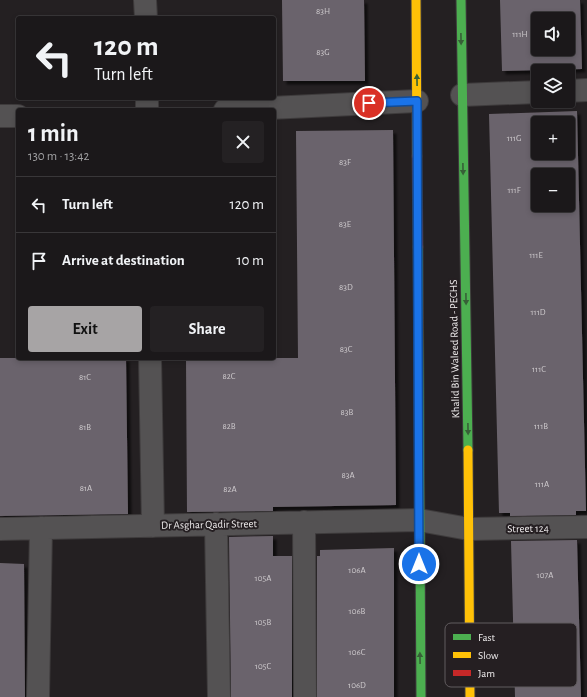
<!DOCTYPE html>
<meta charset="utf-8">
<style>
body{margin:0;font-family:"Alegreya Sans",sans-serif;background:#242123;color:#f1f3f6;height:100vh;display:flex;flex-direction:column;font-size:15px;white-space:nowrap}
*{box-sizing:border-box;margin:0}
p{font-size:13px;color:#a0a0a2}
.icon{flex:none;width:22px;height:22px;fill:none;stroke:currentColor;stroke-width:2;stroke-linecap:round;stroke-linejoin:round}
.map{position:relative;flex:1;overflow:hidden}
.details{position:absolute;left:16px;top:108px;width:260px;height:252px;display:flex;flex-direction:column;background:#1b181a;border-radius:4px;box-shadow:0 2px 6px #0003,0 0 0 1px #393739}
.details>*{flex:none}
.top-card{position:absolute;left:16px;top:16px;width:260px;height:84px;border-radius:4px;box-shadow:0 2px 6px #0003,0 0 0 1px #393739;background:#1b181a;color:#f1f3f6;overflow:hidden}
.fabs{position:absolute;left:531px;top:12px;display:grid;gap:8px}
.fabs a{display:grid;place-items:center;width:44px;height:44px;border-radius:4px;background:#1b181a;box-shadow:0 2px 6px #0003,0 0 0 1px #393739;font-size:20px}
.pin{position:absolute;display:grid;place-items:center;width:34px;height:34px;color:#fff;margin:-17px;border:2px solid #fff;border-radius:50%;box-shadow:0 1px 4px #0007}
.me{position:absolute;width:44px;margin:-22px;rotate:0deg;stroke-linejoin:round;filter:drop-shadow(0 0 3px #0008)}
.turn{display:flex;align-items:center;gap:14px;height:84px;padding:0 12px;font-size:18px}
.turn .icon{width:52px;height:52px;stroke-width:2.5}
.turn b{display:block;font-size:28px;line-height:34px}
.round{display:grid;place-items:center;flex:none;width:42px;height:42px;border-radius:4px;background:#242123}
.headline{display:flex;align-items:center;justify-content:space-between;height:68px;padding:0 12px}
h1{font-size:24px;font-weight:600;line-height:30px}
.primary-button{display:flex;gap:8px;margin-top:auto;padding:8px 12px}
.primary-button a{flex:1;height:46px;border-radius:4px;background:#a7a4a5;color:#111;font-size:16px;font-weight:600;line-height:46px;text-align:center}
.primary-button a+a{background:#242123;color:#f1f3f6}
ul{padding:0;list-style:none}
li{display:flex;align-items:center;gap:12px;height:56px;padding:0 12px;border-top:1px solid #393739}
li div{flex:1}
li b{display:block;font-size:15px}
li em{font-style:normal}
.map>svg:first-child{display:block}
</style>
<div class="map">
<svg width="587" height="697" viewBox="0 0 587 697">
<defs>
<filter id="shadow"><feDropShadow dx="3.5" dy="3.5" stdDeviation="1" flood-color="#0009"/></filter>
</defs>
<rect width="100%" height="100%" fill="#242022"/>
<path fill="#6b646c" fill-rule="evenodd" filter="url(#shadow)" d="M282,0H364L365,81H283Z
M500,0H580L582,69L502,71ZM538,19H568V49H538Z
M577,111L586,511H576V515L510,516V513H499L489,114ZM538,123H568V153H538ZM538,175H568V205H538Z
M393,130L396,505L273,507V511L187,512L186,358H298L296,131Z
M0,358H126L128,514L0,516Z
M273,536V556H292V697H231L229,537Z
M577,540L581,697H515L511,541Z
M394,548V697H317V556H320V550Z
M0,563L24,564L25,697H0Z"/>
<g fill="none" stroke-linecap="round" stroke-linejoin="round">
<defs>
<path id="street" d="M145,0L146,18
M568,91L587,90
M462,95L538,92
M147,98V110
M225,110L417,101
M0,116H18
M150,358L153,526
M304,522L305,697
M216,524L219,697
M0,529L419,520L469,529L587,527
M38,697L41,528"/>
<path id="fast" d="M461,0L468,450
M418,247L421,697"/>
<path id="slow" d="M416,0L417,156
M468,450L470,697"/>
<path id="jam" d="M417,156L418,247"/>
</defs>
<use href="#street" stroke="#3e3b3c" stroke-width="24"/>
<use href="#fast" stroke="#3e3b3c" stroke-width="11"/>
<use href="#slow" stroke="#3e3b3c" stroke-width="11"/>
<use href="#jam" stroke="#3e3b3c" stroke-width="11"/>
<use href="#street" stroke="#545253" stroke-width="22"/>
<use href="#fast" stroke="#4caf50" stroke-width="9"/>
<use href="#slow" stroke="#ffc107" stroke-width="9"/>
<use href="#jam" stroke="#c62828" stroke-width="9"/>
</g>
<defs><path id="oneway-solid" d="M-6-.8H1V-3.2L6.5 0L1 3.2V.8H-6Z"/></defs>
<g fill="#376037">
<use href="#oneway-solid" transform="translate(461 39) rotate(89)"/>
<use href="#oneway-solid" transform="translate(417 80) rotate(-91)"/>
<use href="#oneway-solid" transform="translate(463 169) rotate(89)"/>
<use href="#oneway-solid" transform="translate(466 299) rotate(89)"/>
<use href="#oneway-solid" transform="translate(468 429) rotate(89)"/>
<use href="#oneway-solid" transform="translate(420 658) rotate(-91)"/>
</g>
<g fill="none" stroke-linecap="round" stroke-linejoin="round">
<defs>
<path id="route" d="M369,103L417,101L419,564"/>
</defs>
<use href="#route" stroke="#114b97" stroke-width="10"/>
<use href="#route" stroke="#1a73e8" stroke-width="7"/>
</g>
<g text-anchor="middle" stroke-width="4" stroke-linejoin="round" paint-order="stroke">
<g font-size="9" fill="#cdc9cc">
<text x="323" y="14">83H</text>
<text x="520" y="37">111H</text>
<text x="323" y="55">83G</text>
<text x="514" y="141">111G</text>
<text x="345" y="165">83F</text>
<text x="514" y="193">111F</text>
<text x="345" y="227">83E</text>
<text x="536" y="258">111E</text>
<text x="346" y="290">83D</text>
<text x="538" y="315">111D</text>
<text x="346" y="352">83C</text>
<text x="539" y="372">111C</text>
<text x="229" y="379">82C</text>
<text x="85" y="380">81C</text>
<text x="347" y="415">83B</text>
<text x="229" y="429">82B</text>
<text x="541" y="429">111B</text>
<text x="85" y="430">81B</text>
<text x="348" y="478">83A</text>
<text x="542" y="487">111A</text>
<text x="86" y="491">81A</text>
<text x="230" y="492">82A</text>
<text x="357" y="573">106A</text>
<text x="545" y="578">107A</text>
<text x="263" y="581">105A</text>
<text x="357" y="614">106B</text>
<text x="263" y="625">105B</text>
<text x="357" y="655">106C</text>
<text x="263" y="669">105C</text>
<text x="357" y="688">106D</text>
</g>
<g font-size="11" fill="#eeebec" stroke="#251f22">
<text transform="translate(454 349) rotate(-91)" y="4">Khalid Bin Waleed Road - PECHS</text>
<text transform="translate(209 524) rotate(-1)" y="4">Dr Asghar Qadir Street</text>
<text transform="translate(528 528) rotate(-1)" y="4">Street 124</text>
</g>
</g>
<rect x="445" y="623" width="132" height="64" rx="6" fill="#251f22" stroke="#615c5f" stroke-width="1"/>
<rect x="453" y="634" width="18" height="6" fill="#4caf50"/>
<rect x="453" y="652" width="18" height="6" fill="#ffc107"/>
<rect x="453" y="670" width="18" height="6" fill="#c62828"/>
<g font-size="11" fill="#eeebec">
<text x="478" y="641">Fast</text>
<text x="478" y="659">Slow</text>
<text x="478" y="677">Jam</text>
</g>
</svg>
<div class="fabs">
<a><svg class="icon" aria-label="sound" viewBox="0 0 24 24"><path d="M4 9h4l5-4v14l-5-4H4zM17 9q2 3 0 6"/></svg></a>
<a><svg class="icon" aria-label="layers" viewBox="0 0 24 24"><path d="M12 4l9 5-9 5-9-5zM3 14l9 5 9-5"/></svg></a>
<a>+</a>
<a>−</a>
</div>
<div class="pin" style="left:369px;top:103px;background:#d93025"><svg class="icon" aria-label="arrive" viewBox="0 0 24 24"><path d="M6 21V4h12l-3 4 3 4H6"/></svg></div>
<svg class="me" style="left:419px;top:564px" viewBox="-20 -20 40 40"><circle r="17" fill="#1a73e8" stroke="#fff" stroke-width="3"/><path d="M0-11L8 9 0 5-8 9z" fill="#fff"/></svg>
<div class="top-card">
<div class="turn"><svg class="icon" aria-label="left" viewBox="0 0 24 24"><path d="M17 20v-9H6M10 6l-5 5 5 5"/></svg><div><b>120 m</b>Turn left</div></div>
</div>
<section class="details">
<div class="headline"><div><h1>1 min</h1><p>130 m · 13:42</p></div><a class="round"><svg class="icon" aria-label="close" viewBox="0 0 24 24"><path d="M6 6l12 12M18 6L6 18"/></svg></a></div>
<ul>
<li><svg class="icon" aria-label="left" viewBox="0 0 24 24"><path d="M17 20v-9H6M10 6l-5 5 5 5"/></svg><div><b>Turn left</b></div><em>120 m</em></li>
<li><svg class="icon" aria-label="arrive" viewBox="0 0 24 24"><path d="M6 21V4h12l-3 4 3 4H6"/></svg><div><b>Arrive at destination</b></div><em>10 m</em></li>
</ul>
<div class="primary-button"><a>Exit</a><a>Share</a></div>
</section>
</div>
